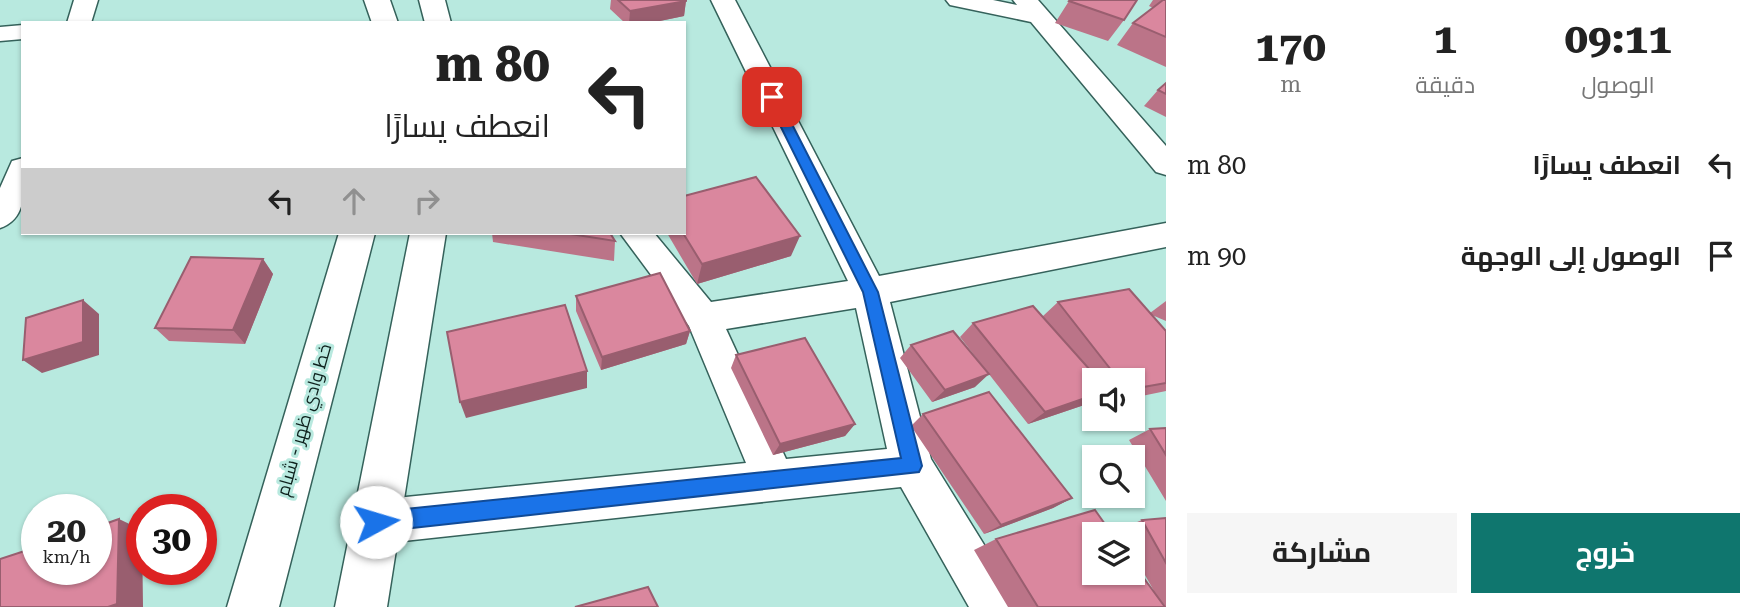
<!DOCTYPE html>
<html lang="ar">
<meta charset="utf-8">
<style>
body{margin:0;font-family:"Roboto Serif",Cairo,serif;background:#f6f6f6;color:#222;direction:rtl;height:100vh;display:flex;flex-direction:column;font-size:26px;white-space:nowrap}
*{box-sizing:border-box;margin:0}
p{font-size:23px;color:#767676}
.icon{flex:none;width:38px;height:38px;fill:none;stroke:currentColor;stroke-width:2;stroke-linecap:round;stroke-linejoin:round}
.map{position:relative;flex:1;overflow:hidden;direction:ltr}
.drawer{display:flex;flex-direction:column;background:#fff;width:595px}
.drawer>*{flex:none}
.hud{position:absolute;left:21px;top:21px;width:665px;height:214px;border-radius:0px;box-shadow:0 2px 5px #0004;direction:rtl;background:#fff;color:#222;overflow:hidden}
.tools{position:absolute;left:1082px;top:368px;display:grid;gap:14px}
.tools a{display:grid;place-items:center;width:63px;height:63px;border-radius:0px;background:#fff;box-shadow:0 2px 5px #0004;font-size:35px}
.speed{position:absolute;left:21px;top:494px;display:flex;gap:14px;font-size:35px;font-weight:700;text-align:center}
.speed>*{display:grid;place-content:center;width:91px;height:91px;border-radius:50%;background:#fff;box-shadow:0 2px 5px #0004;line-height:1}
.speed small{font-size:18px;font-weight:400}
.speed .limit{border:10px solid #d22;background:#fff;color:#111}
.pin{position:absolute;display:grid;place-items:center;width:60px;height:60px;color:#fff;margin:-30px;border-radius:14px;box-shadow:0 4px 10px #0006}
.me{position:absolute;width:77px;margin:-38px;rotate:84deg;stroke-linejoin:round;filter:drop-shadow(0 0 5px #0008)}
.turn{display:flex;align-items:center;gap:24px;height:147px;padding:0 21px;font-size:32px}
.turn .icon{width:91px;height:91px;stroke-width:2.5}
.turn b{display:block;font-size:49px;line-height:60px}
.lanes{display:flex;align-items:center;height:66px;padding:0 21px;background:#0003;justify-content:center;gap:35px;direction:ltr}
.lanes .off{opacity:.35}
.eta{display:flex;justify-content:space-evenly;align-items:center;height:119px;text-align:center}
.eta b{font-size:42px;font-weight:700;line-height:49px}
.button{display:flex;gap:14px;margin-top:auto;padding:14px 21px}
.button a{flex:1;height:80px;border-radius:0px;background:#0f766e;color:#fff;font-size:28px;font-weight:700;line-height:80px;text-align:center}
.button a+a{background:#f6f6f6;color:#222}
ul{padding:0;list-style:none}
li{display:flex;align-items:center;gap:21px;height:91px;padding:0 21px}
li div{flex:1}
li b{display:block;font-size:26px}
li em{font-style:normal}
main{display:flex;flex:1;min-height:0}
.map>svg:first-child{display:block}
</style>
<main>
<section class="drawer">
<div class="eta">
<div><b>09:11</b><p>الوصول</p></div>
<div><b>1</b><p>دقيقة</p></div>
<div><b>170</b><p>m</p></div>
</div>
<ul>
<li><svg class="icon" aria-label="left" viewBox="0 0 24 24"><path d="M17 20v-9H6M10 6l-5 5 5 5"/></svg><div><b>انعطف يسارًا</b></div><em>80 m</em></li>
<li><svg class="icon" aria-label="arrive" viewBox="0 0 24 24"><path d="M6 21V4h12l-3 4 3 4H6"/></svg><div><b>الوصول إلى الوجهة</b></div><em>90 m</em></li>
</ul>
<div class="button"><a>خروج</a><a>مشاركة</a></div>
</section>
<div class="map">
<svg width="1166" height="607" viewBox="0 0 1166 607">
<rect width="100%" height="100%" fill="#b8e9df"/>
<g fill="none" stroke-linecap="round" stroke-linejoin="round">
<defs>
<path id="minor" d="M74,0H98L91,23H67Z
M711,0H735L879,276L1166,223V247L890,302L931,459L1012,590L1018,607H969L901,487L376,544L361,537L354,522L361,507L376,500L746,463L689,326L620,233H654L711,302L848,281ZM856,308L887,449L786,459L726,329Z
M946,0H993L1017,5L1013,0H1038L1166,146V175L1156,172L1031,22L950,5Z
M23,25V39L0,41V27Z
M23,158C23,184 30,218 0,228V188L12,161Z"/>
<path id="primary" d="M364,0H390L398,23H372Z
M419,0H445L451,23H425Z
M339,233H375L279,607H227Z
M410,233H446L387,607H335Z"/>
</defs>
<use href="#minor" stroke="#35625b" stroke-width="3"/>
<use href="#primary" stroke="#35625b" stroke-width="3"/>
<use href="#minor" fill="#fff" fill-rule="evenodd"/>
<use href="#primary" fill="#fff" fill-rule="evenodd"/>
</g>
<path fill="#bb7488" d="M611,0H686L684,16L650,23H625L610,9Z
M1153,0H1166V67L1117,45L1133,23L1153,8L1149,6Z
M1069,1L1124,20L1108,41L1055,23Z
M1166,83V117L1144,106L1158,90Z
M492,233H610L615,241L614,261L493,242Z
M667,233H684L791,256L697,284Z
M263,259L273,274L245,344L169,341L155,328Z
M576,296L690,331L686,344L601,370L576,311Z
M1166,301V321L1152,315L1166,331V391L1132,398V380H1094L1090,403L1028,424L960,337L973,323L1043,316L1058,302L1150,313Z
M911,345L975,387L932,402L900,358Z
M736,355L855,424L845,436L773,455L731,368Z
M923,414L1072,498L1053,508L984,534L911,426Z
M1166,428V501L1129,440L1150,429Z
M1166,518V607H1008L974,550L996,539L1154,591L1132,552V534H1123L1120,529L1142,520Z"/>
<path fill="#995e6f" d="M686,1L684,16L650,23H629L630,11Z
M800,236L791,256L697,284L702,264Z
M263,259L273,274L245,344L233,330Z
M83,300L99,314V355L42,373L23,360Z
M690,331L686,344L601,370L602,357Z
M587,371V388L466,418L460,402Z
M989,374L975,387L932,402L945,390Z
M1094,395V400L1090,403L1028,424L1045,412Z
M855,424L845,436L773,455L780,444Z
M1072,498L1053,508L984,534L1001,525Z
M119,519L142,530L143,607H108Z"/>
<path fill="#da879e" stroke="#995e6f" stroke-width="2" d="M618,0H686V1L630,11Z
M1070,0H1137L1124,20L1069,1Z
M1163,0H1166V37L1133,23Z
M1166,83V94L1158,90Z
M756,177L800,236L702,264L683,233H684V196Z
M564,233H610L615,241Z
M191,257L263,259L233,330L155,328Z
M660,273L690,331L602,357L576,296Z
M1129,289L1166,331V383L1132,389V380H1119L1058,302Z
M83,300V342L23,360L26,318Z
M565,305L587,371L460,402L447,332Z
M1033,306L1099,380H1094V395L1045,412L973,323Z
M953,331L989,374L945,390L911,345Z
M805,338L855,424L780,444L736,355Z
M989,392L1072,498L1001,525L923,414Z
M1166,428V455L1150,429Z
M1095,510L1112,534H1094V572H1132V562L1165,607H1038L996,539Z
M1166,518V563L1142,520Z
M119,519L117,604L108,607H0V559L37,547V569H96V527Z
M648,587L658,607H575Z"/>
<path fill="#1a73e8" stroke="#114b97" stroke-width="2" d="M772,93L778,97L878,292L922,466L919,472L376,532L369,529L366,522L369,515L376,512L901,458L863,292L766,97Z"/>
<g text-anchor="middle" stroke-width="6" stroke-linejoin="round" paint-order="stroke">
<g font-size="18" fill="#0d201c" stroke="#b8e9df">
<text transform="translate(304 420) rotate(-74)" y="6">خط وادي ظهر - شبام</text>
</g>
</g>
</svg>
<div class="tools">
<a><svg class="icon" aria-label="sound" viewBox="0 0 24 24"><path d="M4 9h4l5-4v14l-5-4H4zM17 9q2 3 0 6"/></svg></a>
<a><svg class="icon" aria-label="search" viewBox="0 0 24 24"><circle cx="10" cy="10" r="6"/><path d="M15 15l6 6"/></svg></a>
<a><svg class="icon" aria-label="layers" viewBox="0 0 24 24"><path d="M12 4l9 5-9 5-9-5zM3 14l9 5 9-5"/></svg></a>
</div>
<div class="speed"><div>20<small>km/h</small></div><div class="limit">30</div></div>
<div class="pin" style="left:772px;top:97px;background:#d93025"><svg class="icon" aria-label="arrive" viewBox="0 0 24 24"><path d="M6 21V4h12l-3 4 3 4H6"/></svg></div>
<svg class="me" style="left:376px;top:522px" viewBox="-20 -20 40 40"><circle r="19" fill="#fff"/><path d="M0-13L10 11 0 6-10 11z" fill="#1a73e8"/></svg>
<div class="hud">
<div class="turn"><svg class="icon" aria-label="left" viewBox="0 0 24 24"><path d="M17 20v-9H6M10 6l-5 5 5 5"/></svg><div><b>80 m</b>انعطف يسارًا</div></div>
<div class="lanes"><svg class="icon" aria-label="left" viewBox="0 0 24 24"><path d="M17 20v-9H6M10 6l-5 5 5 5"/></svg><svg class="icon off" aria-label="ahead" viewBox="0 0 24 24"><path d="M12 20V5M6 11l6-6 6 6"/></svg><svg class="icon off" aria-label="right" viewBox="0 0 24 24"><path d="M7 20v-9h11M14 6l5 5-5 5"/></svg></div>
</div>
</div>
</main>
